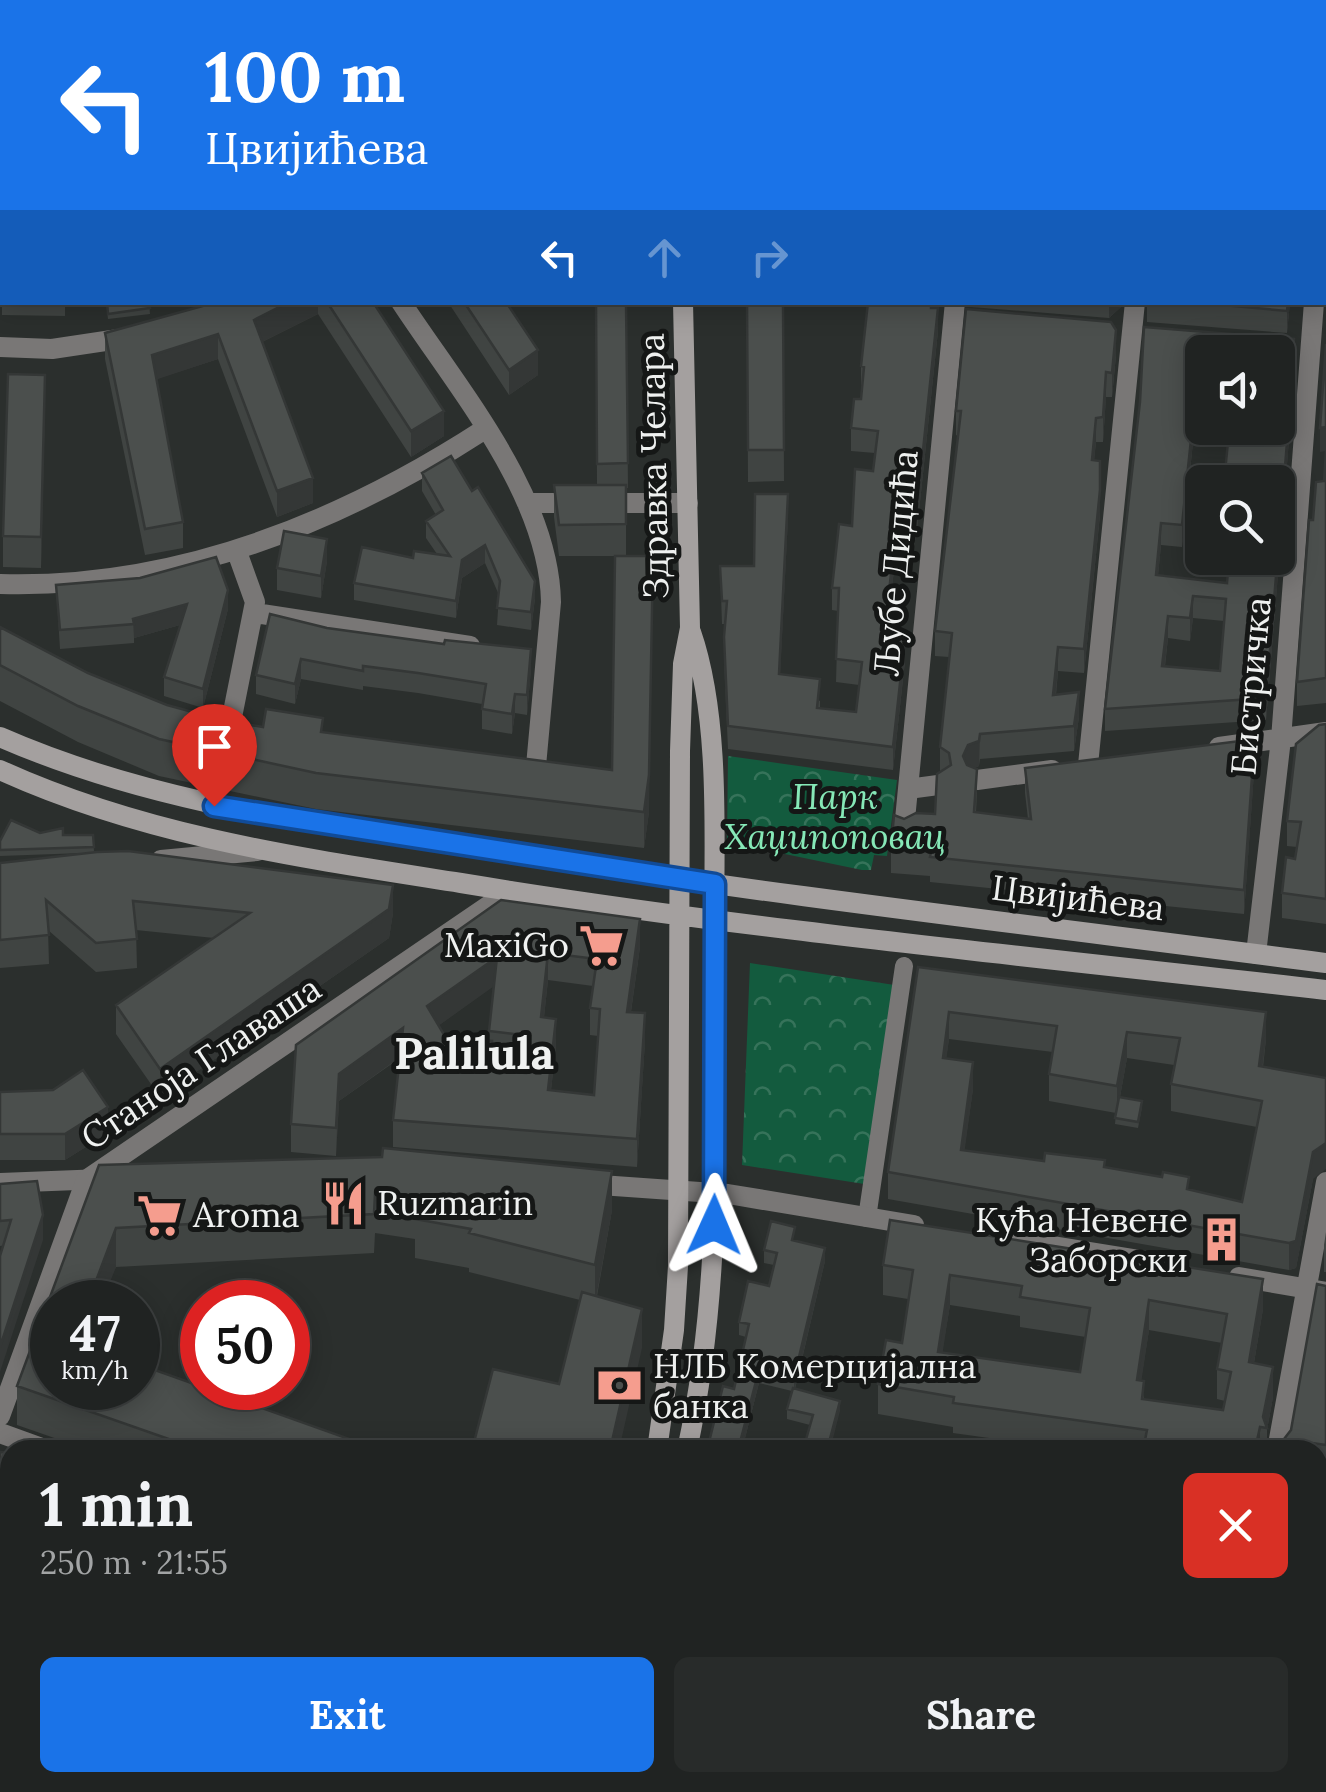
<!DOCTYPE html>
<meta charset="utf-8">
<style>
body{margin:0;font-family:Lora,serif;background:#282b2a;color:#f1f3f6;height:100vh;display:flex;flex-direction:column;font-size:38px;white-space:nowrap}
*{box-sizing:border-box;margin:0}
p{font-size:32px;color:#a2a4a5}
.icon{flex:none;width:55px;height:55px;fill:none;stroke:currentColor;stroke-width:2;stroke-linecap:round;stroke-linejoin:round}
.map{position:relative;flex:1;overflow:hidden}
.panel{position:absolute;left:0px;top:1440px;width:1328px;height:352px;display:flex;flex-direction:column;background:#202322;border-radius:30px 30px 0 0;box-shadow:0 5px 25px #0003,0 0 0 2px #3d4040}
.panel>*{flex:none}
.hud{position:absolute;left:0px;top:0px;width:1328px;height:305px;box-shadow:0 5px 25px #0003,0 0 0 2px #3d4040;background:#1a73e8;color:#fff;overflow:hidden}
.buttons{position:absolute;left:1185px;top:335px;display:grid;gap:20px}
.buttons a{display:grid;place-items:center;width:110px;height:110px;border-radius:15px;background:#202322;box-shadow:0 5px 25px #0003,0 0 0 2px #3d4040;font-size:50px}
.speed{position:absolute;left:30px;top:1280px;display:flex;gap:20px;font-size:50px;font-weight:700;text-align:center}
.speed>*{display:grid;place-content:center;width:130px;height:130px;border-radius:50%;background:#202322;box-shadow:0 5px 25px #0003,0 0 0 2px #3d4040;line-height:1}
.speed small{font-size:25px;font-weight:400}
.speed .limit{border:15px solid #d22;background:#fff;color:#111}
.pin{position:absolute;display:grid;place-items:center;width:85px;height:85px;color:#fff;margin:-102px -42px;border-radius:50% 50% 50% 0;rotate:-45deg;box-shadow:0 0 10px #0007}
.pin .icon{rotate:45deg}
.me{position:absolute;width:110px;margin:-55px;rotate:1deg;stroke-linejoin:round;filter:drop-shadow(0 0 8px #0008)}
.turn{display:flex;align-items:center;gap:35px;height:210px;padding:0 40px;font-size:45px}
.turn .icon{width:130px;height:130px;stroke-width:2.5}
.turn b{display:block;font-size:70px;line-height:85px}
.lanes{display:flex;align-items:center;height:95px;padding:0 40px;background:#0003;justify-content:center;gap:50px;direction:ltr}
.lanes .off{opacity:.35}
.round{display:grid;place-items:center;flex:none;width:105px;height:105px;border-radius:15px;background:#282b2a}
.head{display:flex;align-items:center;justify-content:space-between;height:170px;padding:0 40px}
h1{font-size:60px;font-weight:700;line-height:75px}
.primary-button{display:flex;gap:20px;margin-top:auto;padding:20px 40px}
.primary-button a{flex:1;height:115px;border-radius:15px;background:#1a73e8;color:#fff;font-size:40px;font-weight:700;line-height:115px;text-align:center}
.primary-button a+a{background:#282b2a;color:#f1f3f6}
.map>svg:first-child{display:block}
</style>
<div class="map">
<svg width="1326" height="1792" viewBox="0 0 1326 1792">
<defs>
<pattern id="park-crowns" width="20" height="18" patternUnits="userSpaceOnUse" patternTransform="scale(2.5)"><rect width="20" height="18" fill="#135b3e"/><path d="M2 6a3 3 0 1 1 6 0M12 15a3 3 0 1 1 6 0" fill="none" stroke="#36735a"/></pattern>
</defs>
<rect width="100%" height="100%" fill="#2b2f2d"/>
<path fill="url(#park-crowns)" d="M728,756L897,780L887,856L874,855L871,870H862L727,842Z
M750,963L901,986L877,1186L742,1165Z"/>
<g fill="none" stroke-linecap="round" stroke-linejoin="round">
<path stroke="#797776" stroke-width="18" d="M867,1218L904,966"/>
<path stroke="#797776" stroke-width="20" d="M203,0L205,2
M135,2L138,0
M681,2L684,0
M989,2V0
M1169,2V0
M0,88L2,87
M1325,187L1326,176
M1325,279H1326
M401,302C458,389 549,495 551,602L536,766
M0,347L52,349L132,337
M527,503H688
M0,584C175,589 340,523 485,429
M255,613L470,646
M1219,747L1326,732
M224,757L255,602L237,552
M1088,765L1135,302
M977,780L1052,770
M908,789L938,785
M904,830L955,302
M161,860L257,851
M1256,954L1281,739L1314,302
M0,1183L103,1179
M586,1184L728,1194L914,1225
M1002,1238L1146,1261
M1239,1277L1326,1292
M0,1433L47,1450
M942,1448L956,1450
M1277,1450L1326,1182
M1318,1488L1326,1489
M1318,1732L1326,1729
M1218,1792L1219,1782"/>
<path stroke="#797776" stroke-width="20" d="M0,1416L86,1180L510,891"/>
<path stroke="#a4a09f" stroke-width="20" d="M585,0L587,2
M0,737C157,806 325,824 493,851C769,895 1048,927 1326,963
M0,770C147,837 303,858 461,883C748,930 1038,957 1326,990
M657,1450L674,1330L678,1266L680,751L683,664L690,628L683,302
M687,1450C723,1285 715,1125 714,957C713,858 723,724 691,632
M588,1792L590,1782"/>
</g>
<path fill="#404442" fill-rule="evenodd" d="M241,0H302L304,2H242Z
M328,0H415V2H330Z
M0,20H2V62H0Z
M2,294V302H65V316L2,315Z
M106,302H149L150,314L108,319Z
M217,302H373L444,436L411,457L318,314L262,342L313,503L277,517L218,359L156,379L183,522V548L145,555L105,359V333Z
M448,302H506L538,375L509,395Z
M596,302H626L628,488H626V556L649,812L644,848L316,809L159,776L78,742L0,701V627L88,673L222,734L263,727L323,732L612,770L615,556H559L554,517V485H597Z
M747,302H783L784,481L748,482Z
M934,302L933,308L938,331L918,521L913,554L896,553L886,636L905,661L893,770L728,749L724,660L725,624H722L720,566H754L788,517L780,674L820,701V708L856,712L859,685L836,682L838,611L832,610V588L852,526L873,471L875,453L851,451V428L861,399V366Z
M971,302H1122L1121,307L1109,318L971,307Z
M1147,302H1290L1287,333L1147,322Z
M1144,327L1294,339V362L1290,404L1278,403V352H1202V395H1198L1182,547L1161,545L1158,575L1227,583L1228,568L1206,566V558H1278V482H1224L1229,432L1254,434V428H1278V417L1289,418V440L1266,720L1105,731V709L1140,402ZM1193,618L1224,621L1220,671L1165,666L1168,638L1190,641Z
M1116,355L1112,397H1106L1103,442H1096L1094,460L1100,461V515L1084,673L1058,671L1056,695L1079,717L1074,751L980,759L979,766L974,768L977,793L976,812L1028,819L1025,793V768L1254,772L1244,914L930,882V876L891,873V849L904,819L935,814L940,772V747L949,657L935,656V631L958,436L956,435V411Z
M45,406L41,568L3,567V536Z
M1326,451V703L1297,706V682L1313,520L1324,481Z
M422,473L535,598L531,630L497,625L499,595L485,563L462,578L456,618L354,600V583L413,558L437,554L426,538V521L436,515L422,491Z
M327,561L321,598L277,590V568Z
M56,585L228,609L203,708L164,696V677L180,625L134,638V643L60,649Z
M327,628L531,668L527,715L515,713L512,734L482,729V704L418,693L363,686V690L301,679L295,704L256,694V675Z
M1326,724V924L1282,918V893L1295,859L1297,847L1287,846V821Z
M40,833L93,835L94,852L393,913L389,938L160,1097L116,1034V1005L214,938L136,930L137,968L96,972L48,930L49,964L0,968V863L83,853L0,856V841Z
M501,900L640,947L631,1012L645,1041L637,1167L393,1147V1120L400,1058L339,1101L336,1156L291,1152V1124ZM548,980L593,986L590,1008V1035L598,1036L594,1095L551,1090L556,1046L544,1017ZM493,986L489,1041L446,1038L439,1025ZM492,1059L527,1063L526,1073L492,1071Z
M918,967L1266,1039L1263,1067L1313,1179L1296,1268L1289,1270L888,1199V1172ZM949,1039L1053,1052L1049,1074V1101L1116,1113L1115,1124L1138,1128L1142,1107L1120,1097L1127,1058L1174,1065L1171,1084V1111L1257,1127L1242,1202L1189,1190L1105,1167L1044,1161L964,1151L973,1089L946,1058Z
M0,1092L108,1133L65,1160H0Z
M99,1165L612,1210L597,1296L642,1348L559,1384L580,1300L469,1272V1268L415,1258V1239L375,1233L374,1253L116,1267L52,1388L380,1450H89L17,1425V1386Z
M0,1184L43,1240L0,1246Z
M1326,1232V1272H1324V1245Z
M795,1241L825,1261L795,1389L840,1411L810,1425L787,1419V1409L792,1391L759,1383L742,1450H707L734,1389L746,1337L739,1335V1322L769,1286L774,1265L764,1263V1250Z
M883,1265L1263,1309L1254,1363L1273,1397L1267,1430V1450H1076L953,1433V1427L878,1414V1384L902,1343L908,1299L883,1295ZM950,1305L1020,1316V1327L1086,1337L1080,1372L942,1352ZM1149,1330L1222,1343L1217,1369V1399L1225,1401L1223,1410L1144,1399L1141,1380Z
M1326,1286V1468L1318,1466V1450H1284V1439L1291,1430Z
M0,1452L10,1453L7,1581L0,1578Z
M10,1675V1767L0,1766V1679L9,1680Z
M54,1782H149L158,1792H54Z
M215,1782H351L349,1792H214Z
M907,1782H1079L1078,1792H905Z"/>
<path fill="#343736" d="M111,0H125L124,2H106Z
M398,0H415V2H394Z
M488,0H509L506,2H484Z
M289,302H318V314L254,346V320Z
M1109,302H1122L1121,307L1109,318Z
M1288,302H1290L1287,333V311Z
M938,308V331L918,521L913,554V532Z
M1116,330V355L1112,397V373Z
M218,334V359L152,381V355Z
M1294,339V362L1290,404V382Z
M538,350V375L509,395V370Z
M1106,372V397L1103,442V417Z
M1198,373V395L1182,547V525Z
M45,375V406L41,568V537Z
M444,411V436L411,457V431Z
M1096,418V442L1092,485V460Z
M1289,418V440L1266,720V698Z
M1326,427V451L1320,452V428Z
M313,478V503L277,517V491Z
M1100,490V515L1084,673V649Z
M788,494V517L779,696V674Z
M1161,523V545L1156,597V575Z
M896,530V553L884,658V636Z
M327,539V561L321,598V576Z
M485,545V563L462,578L456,618V601L462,560Z
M535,581V598L531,630V612Z
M228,590V609L203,708V689Z
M653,593L649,812L644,848V812Z
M1193,596V618L1190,641V618Z
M187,604V623L134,638L133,619Z
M1168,616V638L1162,688V666Z
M905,638V661L893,770V747Z
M1058,647V671L1053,719V695Z
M531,649V668L527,715V695Z
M301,659V679L295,704V684Z
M1079,692V717L1074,751V726Z
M515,694V713L512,734V714Z
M980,734L979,766L968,770L963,756L968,745Z
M1254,748V772L1244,914V890Z
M393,885V913L389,938L160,1097V1069Z
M640,919V947L627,1039V1012Z
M548,953V980L541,1045V1017Z
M497,957V984L427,1034V1006Z
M949,1012V1039L943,1085V1058Z
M1266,1012V1039L1259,1093V1066Z
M645,1013V1041L637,1167V1139Z
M556,1019V1046L548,1117V1090Z
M403,1028V1055L339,1101L336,1156L339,1074Z
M1127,1032V1058L1117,1113V1086Z
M973,1062V1089L961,1177V1150Z
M108,1107V1133L65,1160V1134Z
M1326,1143V1169L1313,1179L1296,1268L1289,1270V1243L1313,1152Z
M612,1171V1210L595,1304V1265Z
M43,1215V1240L0,1372V1347Z
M116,1228V1267L102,1302H88Z
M825,1248V1261L794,1392V1378Z
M950,1275V1305L938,1382V1352Z
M1263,1279V1309L1249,1392V1362Z
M1149,1300V1330L1137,1410V1380Z
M642,1309V1348L619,1450H610Z
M1273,1367V1397L1267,1430L1263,1417Z
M759,1370V1383L742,1450H738Z
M840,1401V1411L830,1450H827Z
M1260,1427V1450H1255Z
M10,1538V1574L7,1581V1545Z
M1326,1684V1714L1318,1717V1687Z
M345,1782H351L349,1792H344Z
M540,1782H544L543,1792H539Z
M791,1782H796L795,1792H789Z
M952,1782H958V1792H951Z
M1072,1782H1079L1078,1792H1071Z
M1293,1782H1303V1792H1266Z"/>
<path fill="#4b4f4d" stroke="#343736" stroke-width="2.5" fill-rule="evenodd" d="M31,0H111L106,2H28Z
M140,0H169L170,2H141Z
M257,0H302L304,2H258Z
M358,0H398L394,2H360Z
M704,0H825V2H701Z
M929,0H971L970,2H929Z
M1011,0H1055L1054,2H1010Z
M1094,0H1152V2H1094Z
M1186,0H1244L1243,2H1186Z
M1277,0H1326V61L1325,2H1277Z
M0,20H2V48H0Z
M107,302H149L150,308L108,314Z
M217,302H289L254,320L313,478L277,491L218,334L152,355L183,522L145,529L105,333Z
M327,302H373L444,411L411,431Z
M464,302H506L538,350L509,370Z
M596,302H626L628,463L597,464Z
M747,302H783L784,450H748Z
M868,302H931V308H938L918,498L913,532L896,530L884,636L905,638L893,747L728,726L724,637L727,601H722L720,566H754L755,494H788L779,674L820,679L817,708L856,712L862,662L836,659L839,588H832L839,524L852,526L855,469L873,471L878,431L851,428L854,399H861L864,367L861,366Z
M1190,302H1288L1287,311Z
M966,309L1111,322L1116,330L1112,373L1106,372L1103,417L1096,418L1092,460L1100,461V490L1084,649L1058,647L1053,695L1079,692L1074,726L980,734L979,741L968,745L963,756L967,765L977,769L974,812L1031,819L1025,768L1240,741L1254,748L1244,890L930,857L931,852L891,849L894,815L904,819L916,813L935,814L937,774L951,765L949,753L940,747L952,633L935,631L961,411H956Z
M1144,327L1294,339L1290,382L1278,381V352H1202V373H1198L1182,525L1161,523L1156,575L1227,583L1229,558H1278V482H1224L1229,432L1254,434V428H1278V417L1289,418L1266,698L1105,709L1140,402ZM1193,596L1226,599L1220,671L1162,666L1168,616L1190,618Z
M1326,344V427L1320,428Z
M8,374L45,375L41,537L3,536Z
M1326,451V678L1297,682L1309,520H1313L1316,482L1324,481Z
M451,456L472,491L478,487L535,581L531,612L497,608L500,581L485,545L462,560L456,601L354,583L362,547L413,558L414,551L450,556L426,521L443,510L422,473Z
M554,485H626V524L559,525Z
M284,531L327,539L321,576L277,568Z
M615,556H653L649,775L644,812L316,773L159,739L78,706L0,665V627L88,673L167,705L211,717L214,730L222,734L234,730L238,723L263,727L266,709L323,718L321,732L612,770Z
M216,557L228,590L203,689L164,677L187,604L133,619L134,624L60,630L56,585L140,578Z
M270,614L327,628L444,644L445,640L531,649L527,695L515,694L512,714L482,709L486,684L418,673L363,666V671L301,659L295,684L256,675Z
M1326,724V899L1282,893L1286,857L1295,859L1301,822L1287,821L1296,744L1319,725Z
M11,820L40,833L63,828V835H93L94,847L0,850V841Z
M128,851L393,885L389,909L160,1069L116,1005L250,913L133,901L137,939L96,943L46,900L49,935L0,940V863L97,852Z
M501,900L640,919L627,1012L645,1013L637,1139L393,1120L403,1028L339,1074L336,1128L291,1124L296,1045ZM548,953L597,959L590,1008L600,1009L594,1095L548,1090L556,1019L541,1017ZM497,957L489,1031L530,1036L526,1073L490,1071L492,1041L446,1038L427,1006Z
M918,967L1266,1012L1259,1066L1326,1078V1143L1313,1152L1296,1241L1289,1243L888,1172ZM949,1012L1057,1026L1049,1074L1117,1086L1127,1032L1180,1038L1171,1084L1262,1101L1242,1202L1187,1189L1189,1177L1163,1172L1162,1177L1104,1167L1105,1160L1045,1153L1044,1161L961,1150L973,1062L943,1058Z
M83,1070L108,1107L65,1134H0V1092L53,1090Z
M1119,1097L1142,1101L1138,1122L1115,1118Z
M383,1148L612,1171L595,1265L469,1233L471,1229L415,1219L418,1201L375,1194L374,1214L116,1228L88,1302H52V1388H138V1364L380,1450H200L17,1386L99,1165L382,1157Z
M37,1181L43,1215L0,1347V1256L11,1220L0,1221V1184Z
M890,1220L1263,1279L1249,1362L1273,1367L1263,1417L1267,1428L1260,1427L1255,1450H1143L1147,1430L953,1403L954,1397L878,1384L886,1340L902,1343L913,1270L883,1265ZM950,1275L1022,1286L1020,1297L1090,1308L1080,1372L938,1352ZM1149,1300L1227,1314L1217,1369L1231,1372L1223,1410L1142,1399L1144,1381L1137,1380Z
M771,1221L795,1227L792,1240L825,1248L794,1378L759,1370L738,1450H707L723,1386L734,1389L749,1324L739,1322L748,1281L769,1286L777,1253L764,1250Z
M1317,1284L1326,1286V1445L1284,1439L1291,1430Z
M582,1292L642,1309L610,1450H472L493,1369L559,1384Z
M793,1388L840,1401L827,1450H803L813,1415L787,1409Z
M0,1452L10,1453V1538L7,1545L0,1542Z
M1326,1619V1684L1318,1687V1622Z
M9,1675H10V1731L0,1730V1679L9,1680Z
M1326,1738V1792H1303V1782H1318V1741Z
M108,1782L156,1783L158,1792H107Z
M215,1782H345L344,1790L299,1783L298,1792H237L214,1789Z
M434,1782H540L539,1792H433Z
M630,1782H791L789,1792H629Z
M907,1782H952L951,1792H905Z
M1019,1782H1072L1071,1792H1017Z
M1230,1782H1293L1266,1792H1229Z
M1168,1784L1192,1787L1191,1792H1167Z"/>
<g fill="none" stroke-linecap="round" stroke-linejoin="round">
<defs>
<path id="route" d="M214,806L715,884L714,1225"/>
</defs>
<use href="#route" stroke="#114b97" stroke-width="25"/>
<use href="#route" stroke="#1a73e8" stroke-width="18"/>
</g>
<defs>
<symbol id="supermarket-bare" viewBox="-9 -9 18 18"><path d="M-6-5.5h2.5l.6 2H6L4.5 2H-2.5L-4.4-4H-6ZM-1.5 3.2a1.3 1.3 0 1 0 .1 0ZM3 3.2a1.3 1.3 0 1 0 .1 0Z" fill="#f59d8e" stroke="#151716" stroke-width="2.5" paint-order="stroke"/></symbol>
<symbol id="restaurant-bare" viewBox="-9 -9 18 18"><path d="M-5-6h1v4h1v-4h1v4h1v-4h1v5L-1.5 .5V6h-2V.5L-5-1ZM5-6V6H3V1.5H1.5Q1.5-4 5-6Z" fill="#f59d8e" stroke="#151716" stroke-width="2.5" paint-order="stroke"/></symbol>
<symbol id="building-bare" viewBox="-9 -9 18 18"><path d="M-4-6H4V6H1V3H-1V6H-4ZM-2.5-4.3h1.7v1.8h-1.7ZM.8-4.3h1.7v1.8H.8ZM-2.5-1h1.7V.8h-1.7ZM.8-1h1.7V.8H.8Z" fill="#f59d8e" stroke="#151716" stroke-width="2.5" paint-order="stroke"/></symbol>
<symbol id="bank-bare" viewBox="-9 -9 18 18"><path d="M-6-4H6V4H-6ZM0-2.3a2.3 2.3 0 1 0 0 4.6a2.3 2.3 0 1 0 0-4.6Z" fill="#f59d8e" stroke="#151716" stroke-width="2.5" paint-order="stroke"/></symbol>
</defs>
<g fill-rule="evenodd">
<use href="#supermarket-bare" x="570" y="914" width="63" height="63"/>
<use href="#restaurant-bare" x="312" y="1172" width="63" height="63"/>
<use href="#supermarket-bare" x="128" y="1184" width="63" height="63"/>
<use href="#building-bare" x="1190" y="1208" width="63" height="63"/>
<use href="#bank-bare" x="588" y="1354" width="63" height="63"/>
</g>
<g text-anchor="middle" stroke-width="10" stroke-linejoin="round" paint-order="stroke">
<g font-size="35" fill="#eff1f0" stroke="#151716">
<text transform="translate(654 466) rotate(-91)" y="12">Здравка Челара</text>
<text transform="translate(896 563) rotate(-85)" y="12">Љубе Дидића</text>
<text transform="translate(1251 686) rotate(-85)" y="12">Бистричка</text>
<text transform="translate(1078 898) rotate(7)" y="12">Цвијићева</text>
<text transform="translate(201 1063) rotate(-34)" y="12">Станоја Главаша</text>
</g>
<g font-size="35" font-style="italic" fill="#86e8b7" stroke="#151716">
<text x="835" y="809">Парк<tspan x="835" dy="40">Хаџипоповац</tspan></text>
</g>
<g font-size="35" fill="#eff1f0" stroke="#151716" text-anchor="start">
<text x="569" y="957" text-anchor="end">MaxiGo</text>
<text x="377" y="1215">Ruzmarin</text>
<text x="193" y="1227">Aroma</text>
<text x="1188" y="1232" text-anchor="end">Кућа Невене<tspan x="1188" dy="40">Заборски</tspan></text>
<text x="653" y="1378">НЛБ Комерцијална<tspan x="653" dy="40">банка</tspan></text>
</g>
<g font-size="45" font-weight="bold" fill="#eff1f0" stroke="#151716">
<text x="474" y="1069">Palilula</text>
</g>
</g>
</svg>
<div class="buttons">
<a><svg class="icon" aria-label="sound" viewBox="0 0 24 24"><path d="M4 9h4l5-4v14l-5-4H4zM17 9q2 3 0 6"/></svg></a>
<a><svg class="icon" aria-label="search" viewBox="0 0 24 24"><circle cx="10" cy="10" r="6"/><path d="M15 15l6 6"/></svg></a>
</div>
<div class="speed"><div>47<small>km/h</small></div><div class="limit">50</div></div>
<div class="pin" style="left:214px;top:806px;background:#d93025"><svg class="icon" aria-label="arrive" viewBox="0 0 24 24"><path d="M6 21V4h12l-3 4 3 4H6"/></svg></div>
<svg class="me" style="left:714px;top:1225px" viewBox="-20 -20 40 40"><path d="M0-17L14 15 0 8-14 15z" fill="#1a73e8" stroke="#fff" stroke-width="4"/></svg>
<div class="hud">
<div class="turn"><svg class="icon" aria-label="left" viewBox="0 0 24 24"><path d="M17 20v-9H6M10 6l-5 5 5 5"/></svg><div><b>100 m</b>Цвијићева</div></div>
<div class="lanes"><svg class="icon" aria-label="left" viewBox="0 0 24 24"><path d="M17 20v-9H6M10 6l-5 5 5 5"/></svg><svg class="icon off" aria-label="ahead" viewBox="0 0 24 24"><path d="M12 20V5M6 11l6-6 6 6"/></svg><svg class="icon off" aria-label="right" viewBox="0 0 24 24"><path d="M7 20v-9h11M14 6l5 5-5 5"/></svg></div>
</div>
<section class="panel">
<div class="head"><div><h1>1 min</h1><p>250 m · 21:55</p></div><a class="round" style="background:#d93025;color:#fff"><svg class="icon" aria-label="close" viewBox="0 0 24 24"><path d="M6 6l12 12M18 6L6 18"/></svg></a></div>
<div class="primary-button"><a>Exit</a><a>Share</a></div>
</section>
</div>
